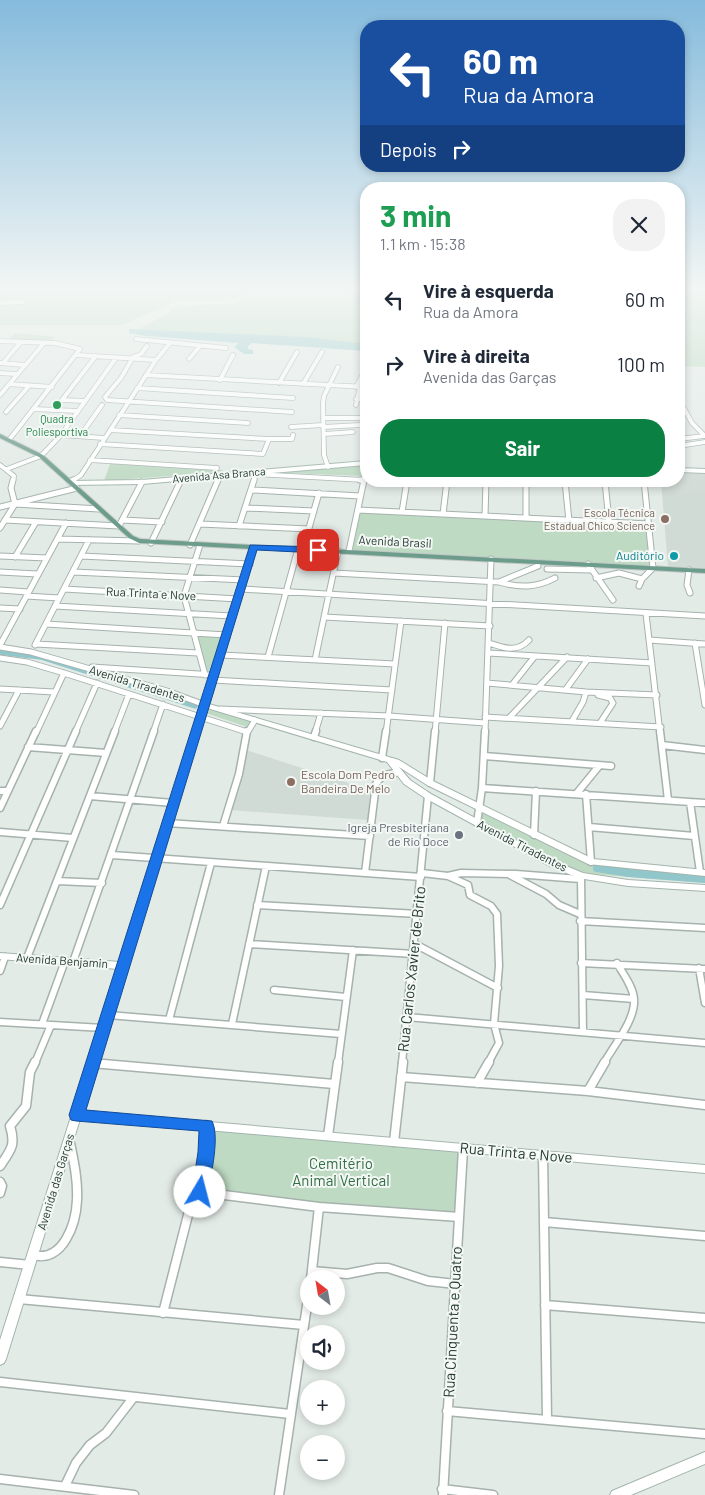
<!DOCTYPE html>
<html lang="pt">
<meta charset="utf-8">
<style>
body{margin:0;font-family:Barlow,sans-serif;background:#f2f2f3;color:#1f2937;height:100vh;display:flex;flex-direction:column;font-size:19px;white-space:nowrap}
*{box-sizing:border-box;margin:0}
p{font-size:16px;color:#747a83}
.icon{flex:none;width:28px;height:28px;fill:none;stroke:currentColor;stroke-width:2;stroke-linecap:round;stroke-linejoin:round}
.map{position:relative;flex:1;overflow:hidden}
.sheet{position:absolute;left:360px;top:182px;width:325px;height:305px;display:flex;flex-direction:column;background:#fff;border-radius:20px;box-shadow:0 2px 8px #0003}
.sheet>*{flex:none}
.top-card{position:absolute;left:360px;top:20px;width:325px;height:152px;border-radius:20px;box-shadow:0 2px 8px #0003;background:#1a4fa0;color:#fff;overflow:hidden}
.needle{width:32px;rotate:329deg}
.fabs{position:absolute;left:300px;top:1270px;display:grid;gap:10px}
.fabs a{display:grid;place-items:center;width:45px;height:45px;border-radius:50%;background:#fff;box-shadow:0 2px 8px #0003;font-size:25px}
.pin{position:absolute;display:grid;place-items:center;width:42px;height:42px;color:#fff;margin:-21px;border-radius:10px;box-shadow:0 2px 8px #0006}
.me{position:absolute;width:55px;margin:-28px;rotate:8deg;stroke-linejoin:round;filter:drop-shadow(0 0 4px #0008)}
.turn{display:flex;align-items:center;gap:18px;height:105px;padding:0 20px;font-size:22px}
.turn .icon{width:65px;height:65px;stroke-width:2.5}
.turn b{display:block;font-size:35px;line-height:42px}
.then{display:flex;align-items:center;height:48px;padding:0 20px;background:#0003;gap:10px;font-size:19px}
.round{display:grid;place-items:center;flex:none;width:52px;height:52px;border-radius:20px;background:#f2f2f3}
.overview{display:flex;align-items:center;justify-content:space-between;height:85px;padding:0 20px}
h1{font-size:30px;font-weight:700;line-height:38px;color:#1e9e55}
.primary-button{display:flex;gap:10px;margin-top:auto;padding:10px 20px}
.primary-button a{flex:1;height:58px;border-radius:20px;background:#0b8043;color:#fff;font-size:20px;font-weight:700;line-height:58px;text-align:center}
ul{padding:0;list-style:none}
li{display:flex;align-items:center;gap:15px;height:65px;padding:0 20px}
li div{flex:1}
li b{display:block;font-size:19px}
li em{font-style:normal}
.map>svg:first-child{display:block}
</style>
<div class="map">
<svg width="705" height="1495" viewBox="0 0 705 1495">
<rect width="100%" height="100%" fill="#e3ebe7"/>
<path fill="#d1dbd5" d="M679,473L705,474V568L668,566L661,481H679Z
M246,750L367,789L370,792L368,820L229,810Z"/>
<path fill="#bedac3" d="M0,289H249L231,301H177L122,325H0Z
M252,289H366V345L305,339L137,330L165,315L174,307L238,303V300L246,295L292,297L348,296L361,294Z
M679,289H705V367L679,366Z
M15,333L55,337L49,344L6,342Z
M111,461L223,470L222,472L104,481Z
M364,463L363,476L264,472Z
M360,508L651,522L655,567L350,551Z
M196,634L221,638L209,671H206Z
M210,710L217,711L252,722L247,727L244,726L206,713Z
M481,812L566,854L594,864L705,872V883L592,874L565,868L482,824Z
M206,1125L463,1149L459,1217L200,1192Z"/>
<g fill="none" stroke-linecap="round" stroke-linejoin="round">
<path stroke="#91c6ca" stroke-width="5.5" d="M0,652L41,657L195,706"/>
<path stroke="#91c6ca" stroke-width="8" d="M597,868L629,873L705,879"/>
<path fill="#91c6ca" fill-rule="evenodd" d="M129,329L306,337L366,344V351L252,343L248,346V349L253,350V354H244L234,347L239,343L146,336L129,333Z"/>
<defs>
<path id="street-far3" d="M0,303L22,302
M136,339L226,348
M0,341L55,343L80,349L9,440
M77,355L156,360
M133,357L141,354L147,346
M132,359L121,378L105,397L107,400L292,412
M189,359L200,346
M0,363L25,365
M3,363L21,342
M0,373L16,374
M146,375L366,387
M220,380L233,355
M279,383L297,352
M9,384L52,387
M303,384L322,352
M356,387L366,369
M137,388L293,398
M0,395L44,343
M356,399H366
M85,401L62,400L95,357
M680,401L692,423L705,436
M356,405L360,387
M34,409L77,411
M6,412L29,386
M119,415L248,423
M323,418H366
M291,427L323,425
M323,427L360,425L366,429
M110,430L269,439H292L293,435
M324,434L353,432
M61,435L104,438
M80,436L102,405
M679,439L704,436
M100,444L263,454L269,439
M679,446L705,442
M90,460L217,468
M0,465L14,476L13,481
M328,467L324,455L323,403L324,396L338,367
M7,469L41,456L61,435L116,358
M255,474L364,480
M72,481L81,475L156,360L170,343
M181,481L182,478
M217,481L220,475
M254,481L256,472
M363,481L366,468"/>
<path id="street-far2" d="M13,480L11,488L15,504
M360,480H364
M526,481V518
M565,481L569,521
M605,481L609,522
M70,482L73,480
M252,490L360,496
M15,504L99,509
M0,507L77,488
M246,508L314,511
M358,510L649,524
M402,512L407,481
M443,514L447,481
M485,516L486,481
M5,520L119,526L142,482
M122,520L162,522
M200,524L309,529
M239,526L254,480
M0,528L15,504
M58,539L139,541
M151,543L181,480
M190,545L218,480
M200,545L184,596L205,675
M303,549L319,493
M349,551L364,480
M0,556L47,558
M81,556L250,564
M15,557L36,522
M588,564L613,600
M547,569L591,570
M689,570L687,585L690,593
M0,572L37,574
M74,572L244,580
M334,573L499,582L538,566
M596,578L619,573L642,579
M499,582C520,588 536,588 555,578
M639,586L642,579L653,568L644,481
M64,589L238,599
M241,589L705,616
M0,590L28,592
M26,596L59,598
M55,606L231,616
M0,608L20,609
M646,614L660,733
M324,617L490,626
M46,624L226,635
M649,640L705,644
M489,643C504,648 517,653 529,640
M695,643L705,705
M36,644L198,653
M0,645L66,523
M35,645L89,540
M0,647L31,652L167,691L205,705
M488,653L652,663
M221,655L395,664
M268,657L298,549
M0,658L27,662L64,673L247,732
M315,660L338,551
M92,667L214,675
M213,680L392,690
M487,683L586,692L657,695
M512,685L535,656
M0,689L54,692
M566,689L588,659
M598,695L610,698L613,703L600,723
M220,709L389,716L485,723
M485,717L661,727
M509,718L567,657
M572,721L583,702L586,692
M0,726L19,690
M36,733L64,673
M75,733L97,683
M114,733L129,694
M153,733L163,704
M247,733L255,720
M315,733L321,713
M386,733L401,621
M435,733L445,623
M485,733L491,559"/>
<path id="street-far1" d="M660,731L668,800
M314,737L316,731
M662,745L705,750
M28,747L106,753
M484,756L611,766
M382,758L386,731
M430,783L435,731
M482,788L705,803
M0,791H8
M577,793L599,766
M586,794L591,862
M90,796L173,803
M690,802L700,872
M0,808L36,731
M167,823L370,836
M477,823L482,788L485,731
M223,826L239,774L247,731
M589,827L694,836
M0,832L73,838
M534,835L536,791
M112,855L421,877
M365,873L376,784L382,776L399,772
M422,873L448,876L461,873L516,874L580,879
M510,875L546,894L559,905L580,914
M448,876L468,885L470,895L491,906L497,914L499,966L494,1024L499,1043L488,1063
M581,877L583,1032
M57,881L102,883
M0,905L76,731
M257,905L418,914
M580,921L705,928
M249,944L414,954
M415,944L498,988
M27,958L115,731
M73,962L154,731
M581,963L705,969
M699,968L705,1003
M0,971L5,957
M274,990L346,997
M583,995L634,999
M108,1015L341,1034
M407,1017L705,1043
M169,1020L211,863
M0,1022L103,1028
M42,1024L65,961
M232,1024L266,866
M35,1063L51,1025
M338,1063L353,950
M402,1063L428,796
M604,1063C614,1045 636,1019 634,999C633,986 623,974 617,963"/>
<path id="street" d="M92,1063L334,1084
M401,1077L588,1091L705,1105
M477,1083L489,1062
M588,1091L605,1062
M328,1136L338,1062
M394,1142L403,1062
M543,1156L547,1419
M0,1166C11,1150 16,1145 10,1126L26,1106L30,1072L35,1062
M0,1182L2,1186L0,1193
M200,1192L319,1207L459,1217
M544,1222L705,1236
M33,1255C63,1263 76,1224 77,1200C78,1181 74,1162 70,1143
M0,1262L30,1265
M312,1271L347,1274L377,1268H388L428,1281L456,1284
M311,1279L319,1207
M19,1299L304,1325
M545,1305L705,1318
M163,1313L189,1211L200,1192L206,1152V1125
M0,1382L290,1414
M447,1411L705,1434
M0,1479L134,1495
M65,1486L76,1463L90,1445L106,1433L133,1398
M442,1489L493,1495
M279,1495L309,1292
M443,1495L463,1149"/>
<path id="secondary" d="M366,461V465L142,484L71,485L68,483L71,481L142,480Z
M679,468L705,469V473L679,472Z
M254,545L257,547L209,704L399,760L433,781L593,859L705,870V876L588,864L427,785L399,767L410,780L431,794L554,861L583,873L628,880L705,885V891L628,886L578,878L548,865L425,798L404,784L387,762L207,708L82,1111L705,1165V1173L80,1119L6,1359L4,1363L0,1365V1340L118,969L0,959V953L120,962L251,547Z
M705,1452V1464L631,1495H610L612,1491Z"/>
<path id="primary" d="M0,434L43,455L133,536L140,539L705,569V573L139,543L129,538L39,457L0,438Z"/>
</defs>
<use href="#street-far3" stroke="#a6b2ad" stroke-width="5.5"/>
<use href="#street-far2" stroke="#a6b2ad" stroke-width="7"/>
<use href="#street-far1" stroke="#a6b2ad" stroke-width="9"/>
<use href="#street" stroke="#a6b2ad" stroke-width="11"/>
<use href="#secondary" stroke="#a3b5ad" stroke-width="2"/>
<use href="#primary" stroke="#c2c8c6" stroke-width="2"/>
<use href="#street-far3" stroke="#fff" stroke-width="4"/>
<use href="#street-far2" stroke="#fff" stroke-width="5"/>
<use href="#street-far1" stroke="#fff" stroke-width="6"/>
<use href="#street" stroke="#fff" stroke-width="8"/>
<use href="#secondary" fill="#fff" fill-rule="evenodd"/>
<use href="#primary" fill="#6c9c8b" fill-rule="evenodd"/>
</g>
<linearGradient id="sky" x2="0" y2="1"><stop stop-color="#85bbdc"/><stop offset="0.58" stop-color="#f2f6f4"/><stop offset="1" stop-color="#f2f6f4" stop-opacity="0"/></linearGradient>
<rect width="705" height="498" fill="url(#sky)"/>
<path fill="#1a73e8" stroke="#114b97" d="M250,545L318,547L323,550L318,553L257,550L86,1110L212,1121C220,1137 211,1174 208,1192L206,1197L200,1199L194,1197L192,1192L198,1152L199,1131L76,1121L71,1120L69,1115Z"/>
<circle fill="#2e9e5b" stroke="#f3f8f5" stroke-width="2" cx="57" cy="405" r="5"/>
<g fill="#8d6e63" stroke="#f3f8f5" stroke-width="2">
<circle cx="665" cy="519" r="5"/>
<circle cx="291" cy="782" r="5"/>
</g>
<circle fill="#0f9aa8" stroke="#f3f8f5" stroke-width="2" cx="674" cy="556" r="5"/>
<circle fill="#6b7280" stroke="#f3f8f5" stroke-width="2" cx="459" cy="835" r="5"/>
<g text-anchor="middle" stroke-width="4" stroke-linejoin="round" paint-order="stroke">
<g font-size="11" fill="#27864d" stroke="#f3f8f5">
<text x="57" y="423">Quadra<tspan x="57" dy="13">Poliesportiva</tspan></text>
</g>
<g font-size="11" fill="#253a32" stroke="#f3f8f5">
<text transform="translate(219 475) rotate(-5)" y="4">Avenida Asa Branca</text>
</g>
<g font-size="11" fill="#785e54" stroke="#f3f8f5" text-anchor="end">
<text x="655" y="517">Escola Técnica<tspan x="655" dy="13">Estadual Chico Science</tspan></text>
</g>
<g font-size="12" fill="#253a32" stroke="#f3f8f5">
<text transform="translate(395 542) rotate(3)" y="4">Avenida Brasil</text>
<text transform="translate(151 594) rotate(3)" y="4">Rua Trinta e Nove</text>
<text transform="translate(137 684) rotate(17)" y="4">Avenida Tiradentes</text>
<text transform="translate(522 846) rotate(27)" y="4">Avenida Tiradentes</text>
<text transform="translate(62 961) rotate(4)" y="4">Avenida Benjamin</text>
<text transform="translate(56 1182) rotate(-73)" y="4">Avenida das Garças</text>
</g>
<g font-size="12" fill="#0d838f" stroke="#f3f8f5" text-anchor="end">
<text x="664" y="560">Auditório</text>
</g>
<g font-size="12" fill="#785e54" stroke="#f3f8f5" text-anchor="start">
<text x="301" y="779">Escola Dom Pedro<tspan x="301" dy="14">Bandeira De Melo</tspan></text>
</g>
<g font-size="12" fill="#5b616d" stroke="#f3f8f5" text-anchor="end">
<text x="449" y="832">Igreja Presbiteriana<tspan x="449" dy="14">de Rio Doce</tspan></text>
</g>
<g font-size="15" fill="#253a32" stroke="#f3f8f5">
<text transform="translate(412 969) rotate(-84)" y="5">Rua Carlos Xavier de Brito</text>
<text transform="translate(516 1153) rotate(5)" y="5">Rua Trinta e Nove</text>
<text transform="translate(453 1322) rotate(-87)" y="5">Rua Cinquenta e Quatro</text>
</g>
<g font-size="15" fill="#336d44" stroke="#f3f8f5">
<text x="341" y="1169">Cemitério<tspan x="341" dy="17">Animal Vertical</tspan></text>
</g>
</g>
</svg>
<div class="fabs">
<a><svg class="needle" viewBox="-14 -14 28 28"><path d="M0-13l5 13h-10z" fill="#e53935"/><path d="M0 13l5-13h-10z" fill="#747a83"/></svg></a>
<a><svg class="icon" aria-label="sound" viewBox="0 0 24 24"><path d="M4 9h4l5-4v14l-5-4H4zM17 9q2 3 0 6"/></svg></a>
<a>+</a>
<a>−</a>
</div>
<div class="pin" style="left:318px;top:550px;background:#d93025"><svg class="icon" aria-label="arrive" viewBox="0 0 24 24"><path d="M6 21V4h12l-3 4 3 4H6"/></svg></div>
<svg class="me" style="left:200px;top:1192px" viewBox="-20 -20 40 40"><circle r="19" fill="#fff"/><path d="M0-13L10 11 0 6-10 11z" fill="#1a73e8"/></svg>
<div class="top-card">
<div class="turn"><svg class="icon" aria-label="left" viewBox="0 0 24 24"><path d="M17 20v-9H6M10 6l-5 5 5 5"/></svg><div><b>60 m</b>Rua da Amora</div></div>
<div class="then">Depois<svg class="icon" aria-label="right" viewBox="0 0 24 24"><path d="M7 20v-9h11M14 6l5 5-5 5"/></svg></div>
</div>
<section class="sheet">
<div class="overview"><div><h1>3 min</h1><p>1.1 km · 15:38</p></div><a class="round"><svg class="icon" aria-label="close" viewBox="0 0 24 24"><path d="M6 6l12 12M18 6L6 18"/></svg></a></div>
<ul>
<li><svg class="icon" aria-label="left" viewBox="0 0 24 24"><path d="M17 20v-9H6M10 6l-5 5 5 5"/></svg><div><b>Vire à esquerda</b><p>Rua da Amora</p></div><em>60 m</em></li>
<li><svg class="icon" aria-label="right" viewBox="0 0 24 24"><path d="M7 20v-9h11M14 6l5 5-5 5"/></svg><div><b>Vire à direita</b><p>Avenida das Garças</p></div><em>100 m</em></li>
</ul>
<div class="primary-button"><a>Sair</a></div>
</section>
</div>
